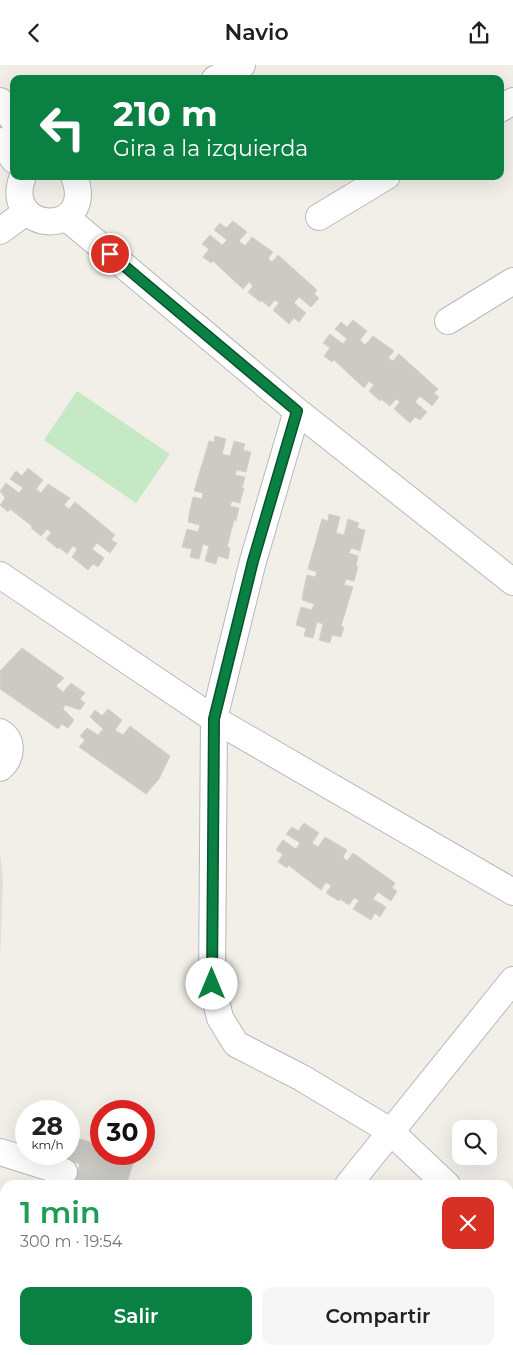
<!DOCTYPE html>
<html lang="es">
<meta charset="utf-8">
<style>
body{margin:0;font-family:Montserrat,sans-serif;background:#f6f6f6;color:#202124;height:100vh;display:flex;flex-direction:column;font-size:19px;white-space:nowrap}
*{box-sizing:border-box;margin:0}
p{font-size:16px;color:#757577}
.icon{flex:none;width:28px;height:28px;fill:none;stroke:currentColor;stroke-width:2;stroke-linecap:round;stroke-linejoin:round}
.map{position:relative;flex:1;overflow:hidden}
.details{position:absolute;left:0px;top:1115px;width:514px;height:175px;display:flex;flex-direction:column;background:#fff;border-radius:15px 15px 0 0;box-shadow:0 5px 20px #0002}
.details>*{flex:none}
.guide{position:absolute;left:10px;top:10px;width:494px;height:105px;border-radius:10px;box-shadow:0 5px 20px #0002;background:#0b8043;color:#fff;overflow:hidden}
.fabs{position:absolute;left:452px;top:1055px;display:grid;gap:10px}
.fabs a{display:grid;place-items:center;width:45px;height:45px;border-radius:10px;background:#fff;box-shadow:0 5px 20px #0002;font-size:25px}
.speed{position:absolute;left:15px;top:1035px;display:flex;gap:10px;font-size:25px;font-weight:700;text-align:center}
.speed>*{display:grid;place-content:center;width:65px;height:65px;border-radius:50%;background:#fff;box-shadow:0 5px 20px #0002;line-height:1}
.speed small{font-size:12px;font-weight:400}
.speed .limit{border:8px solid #d22;background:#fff;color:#111}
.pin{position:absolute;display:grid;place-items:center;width:42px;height:42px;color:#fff;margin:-21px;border:2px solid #fff;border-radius:50%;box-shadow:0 1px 5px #0007}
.me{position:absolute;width:55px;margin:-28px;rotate:0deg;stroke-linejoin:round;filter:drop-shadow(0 0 4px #0008)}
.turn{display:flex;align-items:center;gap:18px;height:105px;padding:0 20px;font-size:22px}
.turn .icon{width:65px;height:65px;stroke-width:2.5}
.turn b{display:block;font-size:35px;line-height:42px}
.round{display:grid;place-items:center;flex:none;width:52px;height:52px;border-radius:10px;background:#f6f6f6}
.overview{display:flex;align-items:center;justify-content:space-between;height:85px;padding:0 20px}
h1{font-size:30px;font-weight:600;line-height:38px;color:#1e9e55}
.button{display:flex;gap:10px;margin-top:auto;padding:10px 20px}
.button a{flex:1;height:58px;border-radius:10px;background:#0b8043;color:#fff;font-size:20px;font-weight:600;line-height:58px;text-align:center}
.button a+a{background:#f6f6f6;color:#202124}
header{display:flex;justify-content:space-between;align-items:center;height:65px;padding:0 20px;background:#fff;font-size:22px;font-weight:600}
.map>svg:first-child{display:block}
</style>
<header><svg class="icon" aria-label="back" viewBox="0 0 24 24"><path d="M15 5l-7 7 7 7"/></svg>Navio<svg class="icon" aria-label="share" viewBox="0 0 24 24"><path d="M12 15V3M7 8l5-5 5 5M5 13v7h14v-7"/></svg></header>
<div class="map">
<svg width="513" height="1290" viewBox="0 0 513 1290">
<rect width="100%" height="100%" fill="#f1efe8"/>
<path fill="#e1ded6" d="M0,786L3,816L0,895Z"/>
<path fill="#c5e8c5" d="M77,326L170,389L136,438L44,375Z"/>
<path fill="#cccac5" stroke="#d6d1c6" d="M233,156L247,167L239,176L245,181L252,172L273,187L268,194L272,197L278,190L317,225L314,229L319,233L311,242L299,232L294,238L306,248L299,257L294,253L289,259L273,245L279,238L275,235L269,242L261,235L260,237L248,227L253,221L249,217L243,224L213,196L211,198L203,192L209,184L202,179L210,170L222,180L227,175L214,165L220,158L226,163Z
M353,255L367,266L360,275L365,280L373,271L394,286L388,293L393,296L399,289L438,324L434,328L439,332L432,341L420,331L415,337L427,347L420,355L415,352L410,358L394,344L400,337L396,334L390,341L381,334L380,336L369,326L374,320L369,316L364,323L334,295L332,297L324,291L330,283L323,278L330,269L343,279L347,274L335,264L341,257L347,262Z
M215,371L226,374L222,389L230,391L234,376L245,379L243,385L251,387L246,407L237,405L235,410L245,412L242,423H244L240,438L232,436L230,441L239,443L236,456L234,455L227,482L230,483L228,494L218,491L216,499L205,496L209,481L203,479L199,494L190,492L192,484L182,482L187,464L198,467L200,460L188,457L190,445L193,432L202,434L203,428L194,426L209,376L214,377Z
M28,403L43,415L36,424L41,428L48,419L70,433L64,440L69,444L75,437L115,470L111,475L117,478L110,488L97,478L92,484L104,493L98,502L93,499L88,505L72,492L77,484L73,481L67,489L59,482L58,484L46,474L51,468L47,464L41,471L31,463L32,461L10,444L8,447L0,440L5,433L0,426L6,418L19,428L23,423L10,414L16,406L22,411Z
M329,449L340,452L336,468L344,470L348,454L359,458L357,463L365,465L360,486L351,483L349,488L358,491L356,501L358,502L354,516L346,514L344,520L353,522L341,561L344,562L341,572L332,570L330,578L319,575L323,559L317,557L313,573L304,571L306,563L296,560L301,542L312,545L314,539L302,535L304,523L307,510L315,512L317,507L308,504L322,454L328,456Z
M22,583L64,613L56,621L63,627L71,618L85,628L80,634L85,638L80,645L65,640L63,644L74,655L68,663L62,659L58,664L0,624V606Z
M108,644L122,655L115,665L123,670L130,661L170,691L159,714L146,729L79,682L85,675L80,671L87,663L98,670L103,664L90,652L95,645L102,651Z
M304,758L319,768L312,778L318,782L325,772L347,785L343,792L347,796L353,788L395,818L392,823L397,826L391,836L378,827L373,834L386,842L380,852L375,848L371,855L353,844L359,835L354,833L349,840L340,834L339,836L326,828L331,821L326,817L321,825L288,800L287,803L278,797L283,789L276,785L283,775L296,784L300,778L286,769L292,762L298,766Z
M69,1070L101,1081V1089H123L135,1093L126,1120H73L80,1099L49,1089H69Z"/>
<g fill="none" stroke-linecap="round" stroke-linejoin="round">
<defs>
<path id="minor" d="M215,14L242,0
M0,36L14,56
M500,44L513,36
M0,76L14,95
M23,111C0,169 98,174 74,111
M319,152L387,111
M67,153L297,346L513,517
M0,166L26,147
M448,256L513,216
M297,346L253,496L214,654L212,919L220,953L236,979L302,1013L390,1066L447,1120
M0,510L214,654L513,827
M0,667C14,676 12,693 0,703
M0,1087L64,1107
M348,1120L513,915
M509,1179L513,1183
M509,1268L513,1265
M259,1285L263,1290
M217,1290L221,1285
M482,1290L488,1285"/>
</defs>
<use href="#minor" stroke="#b5b8bc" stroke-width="28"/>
<use href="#minor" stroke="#fff" stroke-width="26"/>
</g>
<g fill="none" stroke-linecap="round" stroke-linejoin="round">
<defs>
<path id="route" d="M110,189L297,346L253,496L214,654L212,919"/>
</defs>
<use href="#route" stroke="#07532c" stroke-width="12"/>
<use href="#route" stroke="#0b8043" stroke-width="9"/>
</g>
</svg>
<div class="fabs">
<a><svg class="icon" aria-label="search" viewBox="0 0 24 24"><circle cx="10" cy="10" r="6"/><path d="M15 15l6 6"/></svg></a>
</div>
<div class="speed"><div>28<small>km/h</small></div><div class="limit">30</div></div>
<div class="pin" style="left:110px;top:189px;background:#d93025"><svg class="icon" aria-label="arrive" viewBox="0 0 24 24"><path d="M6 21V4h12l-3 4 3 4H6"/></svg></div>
<svg class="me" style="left:212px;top:919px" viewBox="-20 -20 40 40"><circle r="19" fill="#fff"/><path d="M0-13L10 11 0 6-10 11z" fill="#0b8043"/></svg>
<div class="guide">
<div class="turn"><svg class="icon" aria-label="left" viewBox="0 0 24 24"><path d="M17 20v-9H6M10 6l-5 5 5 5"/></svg><div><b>210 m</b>Gira a la izquierda</div></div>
</div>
<section class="details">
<div class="overview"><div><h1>1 min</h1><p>300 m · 19:54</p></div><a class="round" style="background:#d93025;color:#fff"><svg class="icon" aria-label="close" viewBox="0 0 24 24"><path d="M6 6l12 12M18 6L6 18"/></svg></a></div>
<div class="button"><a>Salir</a><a>Compartir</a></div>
</section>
</div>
